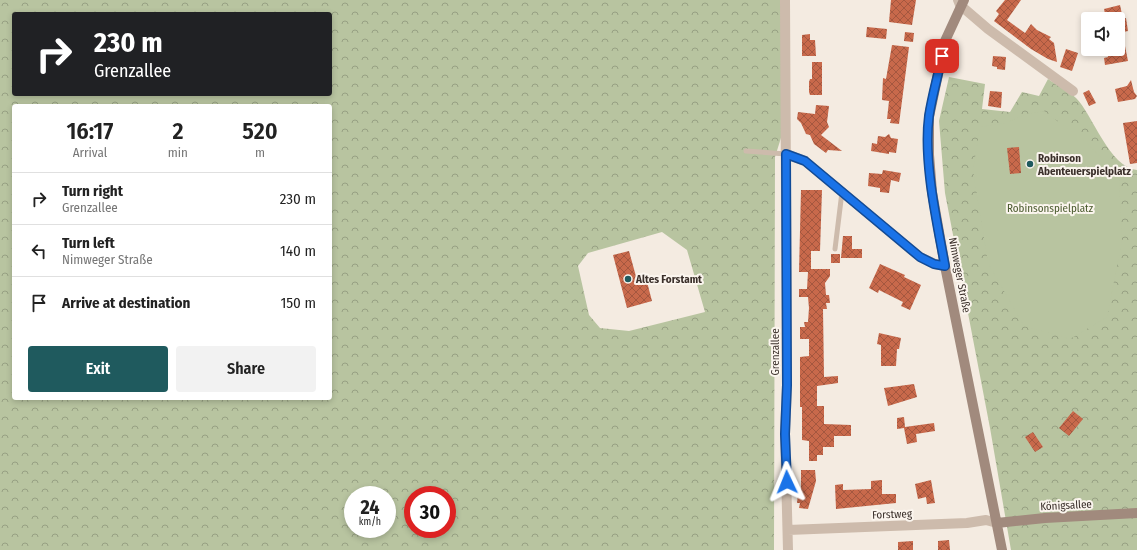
<!DOCTYPE html>
<meta charset="utf-8">
<style>
body{margin:0;font-family:"Fira Sans Condensed",sans-serif;background:#f2f2f2;color:#222;height:100vh;display:flex;flex-direction:column;font-size:15px;white-space:nowrap}
*{box-sizing:border-box;margin:0}
p{font-size:13px;color:#767676}
.icon{flex:none;width:22px;height:22px;fill:none;stroke:currentColor;stroke-width:2;stroke-linecap:round;stroke-linejoin:round}
.map{position:relative;flex:1;overflow:hidden}
.details{position:absolute;left:12px;top:104px;width:320px;height:296px;display:flex;flex-direction:column;background:#fff;border-radius:4px;box-shadow:0 2px 6px #0003}
.details>*{flex:none}
.banner{position:absolute;left:12px;top:12px;width:320px;height:84px;border-radius:4px;box-shadow:0 2px 6px #0003;background:#202124;color:#fff;overflow:hidden}
.buttons{position:absolute;left:1081px;top:12px;display:grid;gap:8px}
.buttons a{display:grid;place-items:center;width:44px;height:44px;border-radius:4px;background:#fff;box-shadow:0 2px 6px #0003;font-size:20px}
.speed{position:absolute;left:344px;top:486px;display:flex;gap:8px;font-size:20px;font-weight:700;text-align:center}
.speed>*{display:grid;place-content:center;width:52px;height:52px;border-radius:50%;background:#fff;box-shadow:0 2px 6px #0003;line-height:1}
.speed small{font-size:10px;font-weight:400}
.speed .limit{border:6px solid #d22;background:#fff;color:#111}
.pin{position:absolute;display:grid;place-items:center;width:34px;height:34px;color:#fff;margin:-17px;border-radius:8px;box-shadow:0 2px 6px #0006}
.me{position:absolute;width:44px;margin:-22px;rotate:358deg;stroke-linejoin:round;filter:drop-shadow(0 0 3px #0008)}
.turn{display:flex;align-items:center;gap:14px;height:84px;padding:0 16px;font-size:18px}
.turn .icon{width:52px;height:52px;stroke-width:2.5}
.turn b{display:block;font-size:28px;line-height:34px}
.eta{display:flex;justify-content:space-evenly;align-items:center;height:68px;text-align:center}
.eta b{font-size:24px;font-weight:600;line-height:28px}
.cta{display:flex;gap:8px;margin-top:auto;padding:8px 16px}
.cta a{flex:1;height:46px;border-radius:4px;background:#1f5a5e;color:#fff;font-size:16px;font-weight:600;line-height:46px;text-align:center}
.cta a+a{background:#f2f2f2;color:#222}
ul{padding:0;list-style:none}
li{display:flex;align-items:center;gap:12px;height:52px;padding:0 16px;border-top:1px solid #e0e0e0}
li div{flex:1}
li b{display:block;font-size:15px}
li em{font-style:normal}
.map>svg:first-child{display:block}
</style>
<div class="map">
<svg width="1137" height="550" viewBox="0 0 1137 550">
<defs>
<pattern id="forest-crowns" width="20" height="18" patternUnits="userSpaceOnUse"><rect width="20" height="18" fill="#b8c4a0"/><path d="M2 6a3 3 0 1 1 6 0M12 15a3 3 0 1 1 6 0" fill="none" stroke="#97a083"/></pattern>
<pattern id="building-cross-hatch" width="8" height="8" patternUnits="userSpaceOnUse"><rect width="8" height="8" fill="#c8694b"/><path d="M0 0l8 8M0 8l8-8" fill="none" stroke="#a4573f"/></pattern>
</defs>
<rect width="100%" height="100%" fill="#f4ebe1"/>
<path fill="url(#forest-crowns)" fill-rule="evenodd" d="M0,0H782L785,125L775,157L774,550H0ZM14,14H330V94H14ZM14,106H330V398H14ZM662,232L687,250L705,312L629,331L600,328L589,315L578,266L588,253ZM353,495H387V529H353ZM413,495H447V529H413Z
M949,77L985,84L982,109L1010,112L1022,92L1039,96L1048,79C1057,85 1069,91 1076,98C1093,115 1109,167 1137,170V550H1011L990,428L945,193L939,121Z"/>
<path fill="#b8c4a0" d="M1044,111L1088,144L1119,177L1122,241L1107,317L1070,339L1024,326L988,263L973,170L980,127L1006,123L1026,114Z"/>
<path fill="url(#building-cross-hatch)" d="M891,0H916L912,25L889,22Z
M1005,0H1021L1007,20L1025,33L1031,24L1037,30L1051,37L1049,39L1054,43L1057,62L1048,59L1031,49L994,21L999,14L996,11Z
M1120,5L1123,19L1126,18L1128,31L1119,33L1118,20L1122,19H1106L1104,9Z
M867,27L887,29L886,39L866,37Z
M905,32L914,33L913,42L904,41Z
M810,34V40H815L816,56H802V35Z
M1124,41L1128,61L1105,65L1104,58L1108,57L1107,49H1118Z
M892,45L909,47L899,124L890,123L891,119H887L889,101L882,100L883,78L886,79Z
M1066,49L1078,53L1072,71L1060,67Z
M993,56L1006,57L1005,70L997,69V67L992,66Z
M812,62H822V95H810L809,92V82L810,79H812Z
M1131,80L1134,92L1137,96L1135,99L1118,102L1115,89L1127,86Z
M1089,90L1096,103L1089,106L1083,93Z
M990,91L1002,92L1001,108L988,106Z
M816,105L829,106L827,122L829,127L821,135L842,151L828,150L826,153L814,144L810,135L806,134L801,123L797,119L798,112L815,114Z
M1137,121V163L1130,164L1123,123Z
M889,134L891,138L898,139L896,153L889,152V154L871,151L872,143L877,144L878,136L885,137Z
M1019,147L1021,173L1010,174L1007,148Z
M883,170L901,173L899,182L891,180L889,193L880,192V188L868,186L869,173L882,174Z
M801,190H822L820,251H811V269H830V276L825,283L826,295H829L830,303H826L827,309H823L824,377L838,376V383L817,386V406H824V424L851,425V436H834V447H823V455H817V461H809V441L802,440V407H800V357L809,356V339H800V327H805L804,322H808L809,308L808,297H799V289H807L808,272H799Z
M843,236H852V249H862V258H841Z
M629,251L637,280L646,278L652,301L627,308L613,255Z
M831,254H840V263H831Z
M880,264L905,275L904,277L921,285L910,310L901,306L903,302L879,290L878,293L869,288Z
M879,333L901,338L899,349H897L896,366H881V345L877,344Z
M914,384L917,397L888,406L884,388Z
M1073,411L1083,419L1069,436L1059,428Z
M904,417L905,427L934,423L935,431L916,434L917,442L907,444L904,428L897,429V418Z
M1033,432L1043,447L1035,452L1025,437Z
M801,470H815L816,481L808,509L799,508L800,503H797L798,494H801Z
M882,480V494H896V503L836,509L835,485L843,484V490L871,489V481Z
M931,480L935,503L927,504L926,497L918,499L915,484Z
M949,540L950,550H938V541Z
M913,541V550H898V542Z"/>
<g fill="none" stroke-linecap="round" stroke-linejoin="round">
<path stroke="#cdbbac" stroke-width="5" d="M746,151L786,154
M835,249L842,192"/>
<path stroke="#cdbbac" stroke-width="10" d="M785,0L787,385L785,434L788,550
M958,0L960,5L988,29L1073,91
M786,154L805,161L920,257L935,264L945,266
M788,530L967,523L986,520L997,523"/>
<path stroke="#a18a7d" stroke-width="10" d="M964,0L945,41L929,117V155L932,192L945,266L1002,550
M997,523L1045,518L1137,513"/>
</g>
<g fill="none" stroke-linecap="round" stroke-linejoin="round">
<defs>
<path id="route" d="M787,482L785,434L787,385L786,154L805,161L920,257L934,264L945,266C937,222 923,161 929,116C932,96 938,76 942,56"/>
</defs>
<use href="#route" stroke="#114b97" stroke-width="10"/>
<use href="#route" stroke="#1a73e8" stroke-width="7"/>
</g>
<g fill="#1f5a5e" stroke="#fbf5ee" stroke-width="1.5">
<circle cx="1030" cy="164" r="4"/>
<circle cx="628" cy="279" r="4"/>
</g>
<g text-anchor="middle" stroke-width="4" stroke-linejoin="round" paint-order="stroke">
<g font-size="11" font-weight="bold" fill="#3b302b" stroke="#fbf5ee" text-anchor="start">
<text x="1038" y="162">Robinson<tspan x="1038" dy="13">Abenteuerspielplatz</tspan></text>
<text x="636" y="283">Altes Forstamt</text>
</g>
<g font-size="11" fill="#4a5a2e" stroke="#fbf5ee">
<text x="1050" y="212">Robinsonspielplatz</text>
</g>
<g font-size="11" fill="#3b302b" stroke="#fbf5ee">
<text transform="translate(960 275) rotate(79)" y="4">Nimweger Straße</text>
<text transform="translate(775 352) rotate(-90)" y="4">Grenzallee</text>
<text transform="translate(1066 505) rotate(-3)" y="4">Königsallee</text>
<text transform="translate(892 514) rotate(-2)" y="4">Forstweg</text>
</g>
</g>
</svg>
<div class="buttons">
<a><svg class="icon" aria-label="sound" viewBox="0 0 24 24"><path d="M4 9h4l5-4v14l-5-4H4zM17 9q2 3 0 6"/></svg></a>
</div>
<div class="speed"><div>24<small>km/h</small></div><div class="limit">30</div></div>
<div class="pin" style="left:942px;top:56px;background:#d93025"><svg class="icon" aria-label="arrive" viewBox="0 0 24 24"><path d="M6 21V4h12l-3 4 3 4H6"/></svg></div>
<svg class="me" style="left:787px;top:482px" viewBox="-20 -20 40 40"><path d="M0-17L14 15 0 8-14 15z" fill="#1a73e8" stroke="#fff" stroke-width="4"/></svg>
<div class="banner">
<div class="turn"><svg class="icon" aria-label="right" viewBox="0 0 24 24"><path d="M7 20v-9h11M14 6l5 5-5 5"/></svg><div><b>230 m</b>Grenzallee</div></div>
</div>
<section class="details">
<div class="eta">
<div><b>16:17</b><p>Arrival</p></div>
<div><b>2</b><p>min</p></div>
<div><b>520</b><p>m</p></div>
</div>
<ul>
<li><svg class="icon" aria-label="right" viewBox="0 0 24 24"><path d="M7 20v-9h11M14 6l5 5-5 5"/></svg><div><b>Turn right</b><p>Grenzallee</p></div><em>230 m</em></li>
<li><svg class="icon" aria-label="left" viewBox="0 0 24 24"><path d="M17 20v-9H6M10 6l-5 5 5 5"/></svg><div><b>Turn left</b><p>Nimweger Straße</p></div><em>140 m</em></li>
<li><svg class="icon" aria-label="arrive" viewBox="0 0 24 24"><path d="M6 21V4h12l-3 4 3 4H6"/></svg><div><b>Arrive at destination</b></div><em>150 m</em></li>
</ul>
<div class="cta"><a>Exit</a><a>Share</a></div>
</section>
</div>
